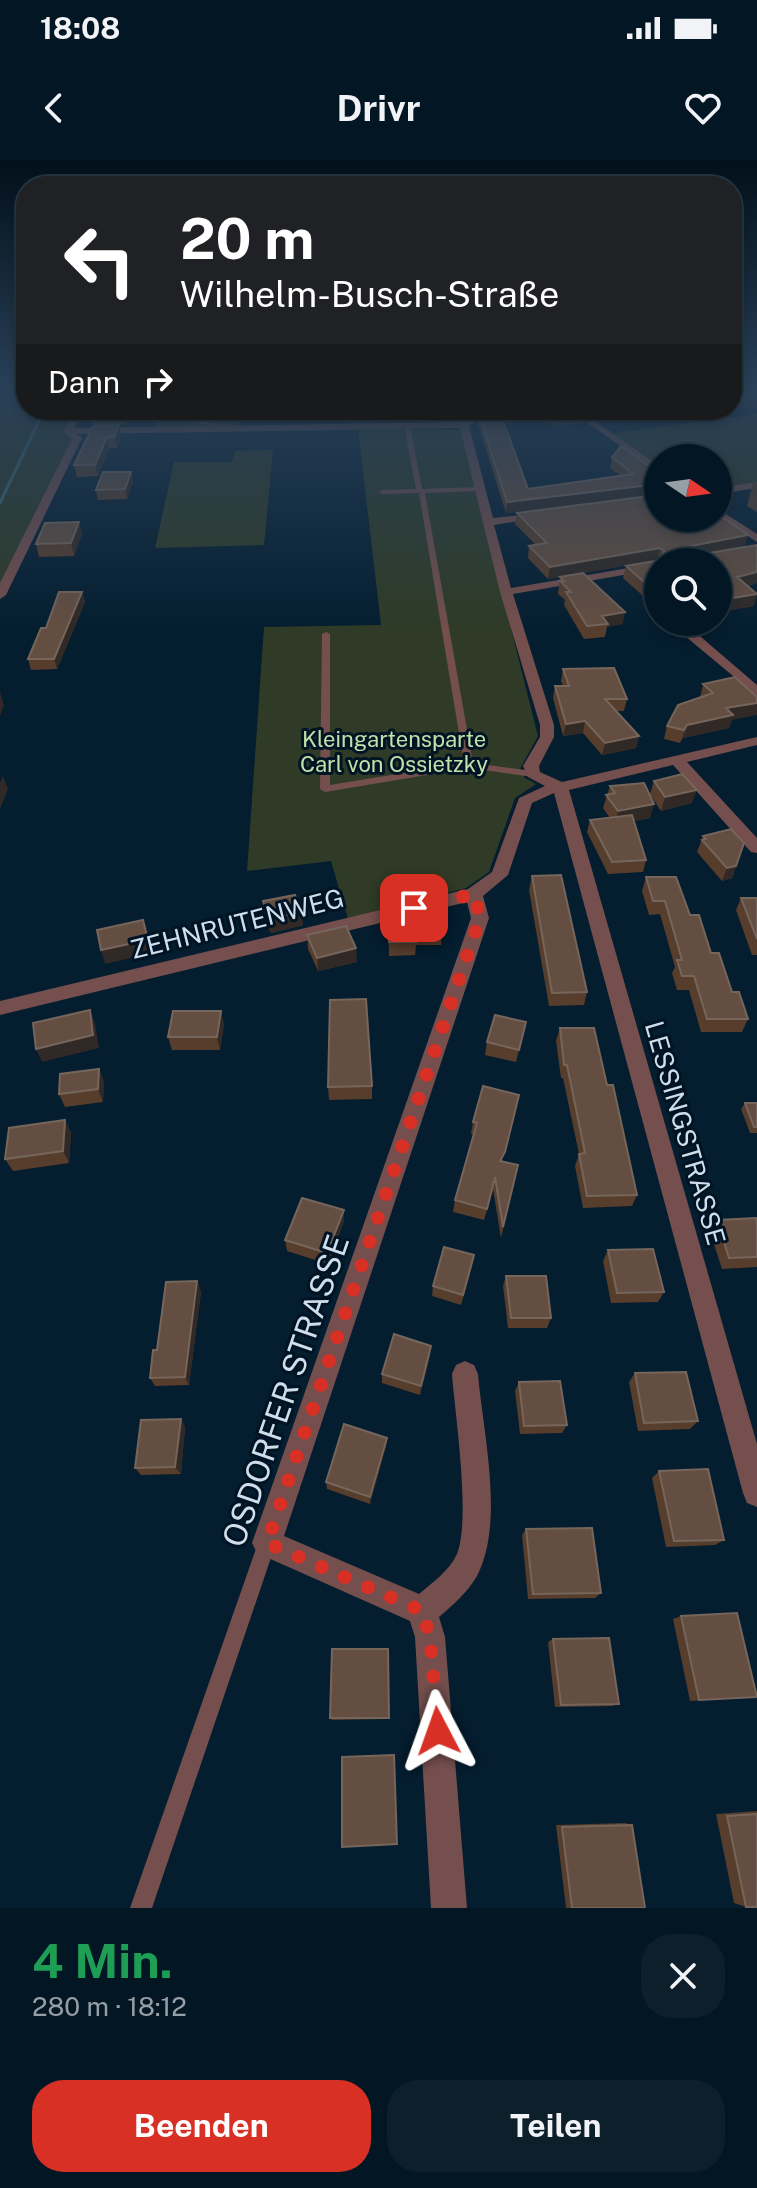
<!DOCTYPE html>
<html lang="de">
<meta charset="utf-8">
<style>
body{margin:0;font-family:"Public Sans",sans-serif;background:#0d1f2b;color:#f1f3f6;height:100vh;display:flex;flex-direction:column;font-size:30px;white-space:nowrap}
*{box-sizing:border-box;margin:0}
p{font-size:26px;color:#979fa6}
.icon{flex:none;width:44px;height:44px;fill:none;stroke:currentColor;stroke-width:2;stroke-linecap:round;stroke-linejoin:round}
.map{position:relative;height:1748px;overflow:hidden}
.drawer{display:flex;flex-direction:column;background:#031623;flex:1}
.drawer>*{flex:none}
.banner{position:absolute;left:16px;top:16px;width:726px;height:244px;border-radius:32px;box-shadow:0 4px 12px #0003,0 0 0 2px #243541;background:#202124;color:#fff;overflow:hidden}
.needle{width:52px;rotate:103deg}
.buttons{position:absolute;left:644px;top:284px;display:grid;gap:16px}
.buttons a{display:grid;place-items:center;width:88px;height:88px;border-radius:50%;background:#031623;box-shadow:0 4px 12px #0003,0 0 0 2px #243541;font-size:40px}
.pin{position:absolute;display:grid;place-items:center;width:68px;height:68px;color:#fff;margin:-34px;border-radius:16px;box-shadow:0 4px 12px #0006}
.me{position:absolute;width:88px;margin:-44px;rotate:356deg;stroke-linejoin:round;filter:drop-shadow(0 0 6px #0008)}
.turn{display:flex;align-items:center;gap:28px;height:168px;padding:0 32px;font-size:36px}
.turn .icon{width:104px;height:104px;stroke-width:2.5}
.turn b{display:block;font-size:56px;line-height:68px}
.then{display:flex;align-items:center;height:76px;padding:0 32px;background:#0003;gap:16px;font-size:30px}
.round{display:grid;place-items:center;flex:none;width:84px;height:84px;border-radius:32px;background:#0d1f2b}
.headline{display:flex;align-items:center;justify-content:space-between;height:136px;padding:0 32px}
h1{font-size:48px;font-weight:700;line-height:60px;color:#1e9e55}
.button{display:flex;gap:16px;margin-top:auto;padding:16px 32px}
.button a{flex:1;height:92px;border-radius:32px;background:#d93025;color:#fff;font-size:32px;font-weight:700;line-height:92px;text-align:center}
.button a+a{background:#0d1f2b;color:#f1f3f6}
.status{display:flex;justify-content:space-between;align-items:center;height:56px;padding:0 40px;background:#031623;direction:ltr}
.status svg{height:22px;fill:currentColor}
header{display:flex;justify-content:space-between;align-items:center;height:104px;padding:0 32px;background:#031623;font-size:36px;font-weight:700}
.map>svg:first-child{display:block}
</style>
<div class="status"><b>18:08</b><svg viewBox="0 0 49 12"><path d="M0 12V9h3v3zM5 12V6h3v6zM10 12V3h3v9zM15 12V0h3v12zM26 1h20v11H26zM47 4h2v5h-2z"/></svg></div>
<header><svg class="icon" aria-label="back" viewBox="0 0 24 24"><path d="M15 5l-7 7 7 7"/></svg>Drivr<svg class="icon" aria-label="heart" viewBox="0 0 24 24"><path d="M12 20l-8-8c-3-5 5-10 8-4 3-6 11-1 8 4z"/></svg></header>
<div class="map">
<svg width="757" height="1748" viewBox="0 0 757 1748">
<rect width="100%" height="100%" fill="#041d2f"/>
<path fill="#2f3b26" d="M0,227H26V250H74L64,271L73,279L0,425Z
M160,250H244L240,267L154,268Z
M757,254V322L718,328V298H658V305L613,273Z
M358,268L461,270L538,576L520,609L525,618L536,624L515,638L489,712L466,728L348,759L331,701L247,711L264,467L381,465Z
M273,290L264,385L155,388L174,302H232L235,291Z"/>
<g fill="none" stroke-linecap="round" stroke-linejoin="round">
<path stroke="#406f74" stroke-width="3" d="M0,343L44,250"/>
<path fill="#744f4d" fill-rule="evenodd" d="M187,250H193L191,258L194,260L236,268L233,270L190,262L185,258Z
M408,268L411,270L422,329L478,327L481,329L478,331L425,333L473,603L533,611L538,614L533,617L469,608L325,632L320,629L322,474L326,472L330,474V625L464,603L419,333L382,334L379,332L382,330L416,329L405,270Z
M267,1374L273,1377L276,1383L152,1748H130L258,1383L261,1377Z"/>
<path fill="#744f4d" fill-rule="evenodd" d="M75,250H83L74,268L462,262L483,250H493L469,266L493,358L543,353L548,356L494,365L511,428L658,403V409L513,434L554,565V577L539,606L540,612L562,622L757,577V585L687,602L757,678V693L751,692L673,605L569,630L757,1284V1347L747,1343L743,1333L554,633L532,643L508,715L483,736L489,758L284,1376L419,1434C432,1423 450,1410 457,1394C471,1358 455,1255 452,1214L456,1205L465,1201L474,1205L478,1214C483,1273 505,1362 477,1416C468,1432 453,1445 439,1457L445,1477L467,1748H431L415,1477L410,1461L257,1393L252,1383L471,758L467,742L0,855V841L468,729L492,712L519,638L545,626L528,617L523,606L540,577V565L500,432L460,268L77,274L82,278L6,435L0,439V423L72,279L63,271Z
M569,250H579L658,305V312Z
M757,322V328L718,334V328Z
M718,349L757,374V382L718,357Z
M679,465H687L757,525V536L679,471Z"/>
</g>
<path fill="#573d2c" d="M132,250L126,264L94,265L93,258Z
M170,250H185L183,254L171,255Z
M195,250H214V253L195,254Z
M262,250H362L361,261L262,262Z
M395,250H418V256H399Z
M443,250H477L468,255Z
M484,250H526L504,263L528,329L620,315L610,308L612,297L621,286L658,335L506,353L478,264L479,254Z
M534,250H580L582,263L554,266Z
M584,250H636L629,251L627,258L600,261Z
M93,266L121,276L117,288H109L98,316L77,317L74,305Z
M131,312L133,322L127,339L98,340L96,330Z
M753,323H757V352L747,346Z
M517,353L745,386L708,393L757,385V423L748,426L754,446L718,452V402H658V442L652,444L623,418L626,406L658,401V400L548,419L528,398L529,386L536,385L515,364Z
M82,374L74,396L39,397L36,384Z
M560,417L625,452L622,464L607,467L605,477L584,479L564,445L565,440L558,434Z
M82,432L85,442L57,509L31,510L28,499L46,468Z
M563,509L627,539L624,551H616L639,576L636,588L602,595L583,573L563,576L553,538L555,526H563L561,521Z
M735,517L732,560L729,568L683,578L680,583L664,579L667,566L700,538L703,524Z
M654,621L692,643L661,651L650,634Z
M610,626L650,658L634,661L646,700L643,712L608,714L587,672L590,660L610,658L603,648Z
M703,676L744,683L732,718L722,721L697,692Z
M532,716L587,832L584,845L549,846L529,730Z
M646,717L690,755L748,859L742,872H701L689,830H677L672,813L675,807L660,754L649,755L642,731Z
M741,738H757V795H752L736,750Z
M263,741L303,765L271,773L265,755Z
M388,759L442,771L441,785H416L415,795L389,796Z
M307,775L357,802L318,811L308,789Z
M221,851L224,865L220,890H172L168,877Z
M526,862L516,902L485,895L487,882Z
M560,868L607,925L637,1035L632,1046L583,1048L575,1006L579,994L563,918H561L556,881Z
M104,921L103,942L65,947L59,934Z
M372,926V939L329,940L328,927Z
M483,926L503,1002L518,1005L501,1078L493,1029L484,1060L453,1052L455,1040L474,975L471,974L473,962Z
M745,943H757V973H750L741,949Z
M65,960L71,973L69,1003L13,1011L5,999Z
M344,1050V1061L328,1104L287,1091L285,1080Z
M717,1060L757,1062V1107L722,1109L710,1072Z
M608,1090L664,1132L658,1142L611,1143L603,1101Z
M472,1106L461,1145L432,1136L433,1126Z
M506,1116L551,1158L547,1168H508L503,1126Z
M197,1121L201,1132L189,1225L155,1226L150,1218L157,1190Z
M431,1186L430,1195L420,1235L382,1223V1214Z
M635,1213L698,1261L690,1269L638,1271L629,1222Z
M519,1222L567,1265L562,1273L520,1274L515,1231Z
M181,1259L185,1267L181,1314L141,1315L135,1308Z
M387,1278L386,1286L370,1344L327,1329L326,1322Z
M659,1311L724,1380L715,1385L666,1387L652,1318Z
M526,1369L601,1433L595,1438L528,1439L522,1375Z
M681,1456L757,1537L690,1541L673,1459Z
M553,1479L619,1544L612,1546L555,1547L548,1482Z
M388,1489V1559L332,1560L330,1558Z
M757,1651V1747H746L734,1743L716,1654Z
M625,1663L632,1665L645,1748H566L556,1665Z"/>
<path fill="#302925" d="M757,239V247L732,250V242Z
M128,250H132L126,264L124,258Z
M468,250H477L468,255Z
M510,250H526L500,265L501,255Z
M608,250H636L629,251L627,258L600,261L601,251Z
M584,253L582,263L554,266L556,256Z
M119,265L121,276L117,288L114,277Z
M107,277L109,288L98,316L95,305Z
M131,312L133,322L127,339L125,329Z
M658,324V335L506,353L507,342Z
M79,362L82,374L74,396L71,383Z
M748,375L745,386L678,399L681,388Z
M660,388L658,400L548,419L550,407Z
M757,412V423L733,429L737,417Z
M658,431V442L652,444L655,432Z
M82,432L85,442L57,509L54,499Z
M757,434L754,446L719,452L722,440Z
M625,452L622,464L607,467L608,464L602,456Z
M0,532L4,545L0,556Z
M757,543V555L732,560L729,568L683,578L680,583L687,565L726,548Z
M585,561L583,573L563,576L566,564Z
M639,576L636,588L602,595L605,583Z
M3,616L8,629L0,649V623Z
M697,630L692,643L661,651L665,637Z
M654,644L650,658L615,665L618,651Z
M736,706L732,718L722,721L727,708Z
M302,752L303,765L271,773L269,759Z
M143,760L152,793L105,804L101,790Z
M356,788L357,802L318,811L317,798Z
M90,850L95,863L99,888L42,902L36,889Z
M221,851L224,865L220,890L217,877Z
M99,909L104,921L103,942L98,929Z
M65,960L71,973L69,1003L63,991Z
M344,1050V1061L328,1104L327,1093Z
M197,1121L201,1132L189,1225L185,1217Z
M431,1186L430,1195L420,1235L421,1226Z
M181,1259L185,1267L181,1314L175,1307Z
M387,1278L386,1286L370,1344V1337Z"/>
<path fill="#644e41" stroke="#75655b" stroke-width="2" d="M732,227H757V239L732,242Z
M97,250H128L124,258H93Z
M262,250H361V253L261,255Z
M484,250H510L501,255L528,329L633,314L612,297L621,286L658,312V324L507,342L479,254Z
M548,250H580L584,253L556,256Z
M119,265L114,277H107L95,305H74L93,266Z
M103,312H131L125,329L96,330Z
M658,335V358H718V354L748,375L681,388L680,393H709L757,385V412L737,417L757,434L722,440L718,437V402H658V431L655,432L626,406L661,400L664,391L660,388L550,407L529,386L547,383L517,353Z
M79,362L71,383L36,384L45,363Z
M583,413L625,452L602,456L608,464L587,466L566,432H571L560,421H564L560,417Z
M59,432H82L54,499H28L41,468H46Z
M614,508L627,539H605L639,576L605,583L585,561L566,564L555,526H569L563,509Z
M735,517L757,537V543L726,548L733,555L687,565L684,570L667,566L678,545L713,533L703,524Z
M682,614L697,630L665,637L654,621Z
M644,623L654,644L618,651L606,635L615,633L610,626Z
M632,655L646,700L612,702L590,660Z
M731,669L744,683L736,706L727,708L702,680L706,679L703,676Z
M561,715L587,832L552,833L532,716Z
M646,717H676L690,755H699L711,793H719L732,832H739L748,859H707L694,816H682L677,800H682L665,741H653Z
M295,735L302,752L269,759L263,741Z
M741,738H757V779Z
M414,752H440L442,771L415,772L416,782H389L388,759L414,758L415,770Z
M143,760L148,780L101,790L97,770Z
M346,766L356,788L317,798L307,775Z
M366,839L372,926L328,927L330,840Z
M90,850L93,875L36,889L33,863Z
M173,851H221L217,877H168Z
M495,855L526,862L519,890L487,882Z
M560,868H594L607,925H613L637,1035L587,1036L579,994L585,993L567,905H564Z
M99,909L98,929L59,934L60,914Z
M483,926L519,935L505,992L500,1001L518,1005L503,1067L495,1017L487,1049L455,1040L477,963L473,962Z
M745,943H757V967H754Z
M65,960L63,991L5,999L9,968Z
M302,1038L344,1050L327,1093L285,1080Z
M756,1058L757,1062V1097L729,1098L717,1060Z
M444,1087L474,1095L463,1135L433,1126Z
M653,1089L664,1132L617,1133L608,1090Z
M506,1116H546L551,1158H511Z
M197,1121L185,1217L150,1218L153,1190H157L166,1122Z
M394,1174L431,1186L421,1226L382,1214Z
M686,1212L698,1261L644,1263L635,1213Z
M560,1221L567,1265L524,1266L519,1222Z
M181,1259L175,1307L135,1308L141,1260Z
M344,1264L387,1278L370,1337L326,1322Z
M708,1309L724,1380L674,1381L659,1311Z
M592,1368L601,1433L533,1434L526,1369Z
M737,1453L757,1537L699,1540L681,1456Z
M609,1478L619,1544L561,1545L553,1479Z
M332,1489H388L389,1558H330Z
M394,1595L397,1684L342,1687V1597Z
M757,1654V1747H746L727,1656Z
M632,1665L645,1748H572L562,1667Z"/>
<linearGradient id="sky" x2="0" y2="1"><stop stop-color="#02101a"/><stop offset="0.48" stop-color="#294058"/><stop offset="1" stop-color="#294058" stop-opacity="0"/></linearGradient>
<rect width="757" height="472" fill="url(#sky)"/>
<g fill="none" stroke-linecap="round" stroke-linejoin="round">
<path stroke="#d93025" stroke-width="14" stroke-dasharray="0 25.2" d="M414,748L474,734L480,758L267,1383L422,1451L430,1477L438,1571"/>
</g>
<g text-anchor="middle" stroke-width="6" stroke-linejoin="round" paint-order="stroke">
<g font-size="22" fill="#c2e1a9" stroke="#001425">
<text x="394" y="587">Kleingartensparte<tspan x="394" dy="25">Carl von Ossietzky</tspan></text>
</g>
<g font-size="26" fill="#cfdeea" stroke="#001425">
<text transform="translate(237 764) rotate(-14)" y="9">ZEHNRUTENWEG</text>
<text transform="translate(685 973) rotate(74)" y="9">LESSINGSTRASSE</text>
</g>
<g font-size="32" fill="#cfdeea" stroke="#001425">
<text transform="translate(286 1231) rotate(-71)" y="11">OSDORFER STRASSE</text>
</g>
</g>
</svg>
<div class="buttons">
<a><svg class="needle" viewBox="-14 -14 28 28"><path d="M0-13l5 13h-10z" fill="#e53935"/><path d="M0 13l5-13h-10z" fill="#979fa6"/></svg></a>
<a><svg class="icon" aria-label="search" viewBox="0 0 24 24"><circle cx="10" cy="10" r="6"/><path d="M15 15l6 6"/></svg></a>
</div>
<div class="pin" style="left:414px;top:748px;background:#d93025"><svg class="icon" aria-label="arrive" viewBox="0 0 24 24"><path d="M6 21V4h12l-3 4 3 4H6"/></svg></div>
<svg class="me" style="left:438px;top:1571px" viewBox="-20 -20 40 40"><path d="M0-17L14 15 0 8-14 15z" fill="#d93025" stroke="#fff" stroke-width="4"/></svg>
<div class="banner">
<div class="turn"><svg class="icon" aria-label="left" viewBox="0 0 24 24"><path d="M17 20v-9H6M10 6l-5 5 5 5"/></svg><div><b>20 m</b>Wilhelm-Busch-Straße</div></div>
<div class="then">Dann<svg class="icon" aria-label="right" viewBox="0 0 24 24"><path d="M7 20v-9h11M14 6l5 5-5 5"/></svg></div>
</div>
</div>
<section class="drawer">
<div class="headline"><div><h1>4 Min.</h1><p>280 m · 18:12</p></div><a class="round"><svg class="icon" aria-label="close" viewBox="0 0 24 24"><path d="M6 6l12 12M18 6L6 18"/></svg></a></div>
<div class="button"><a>Beenden</a><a>Teilen</a></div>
</section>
